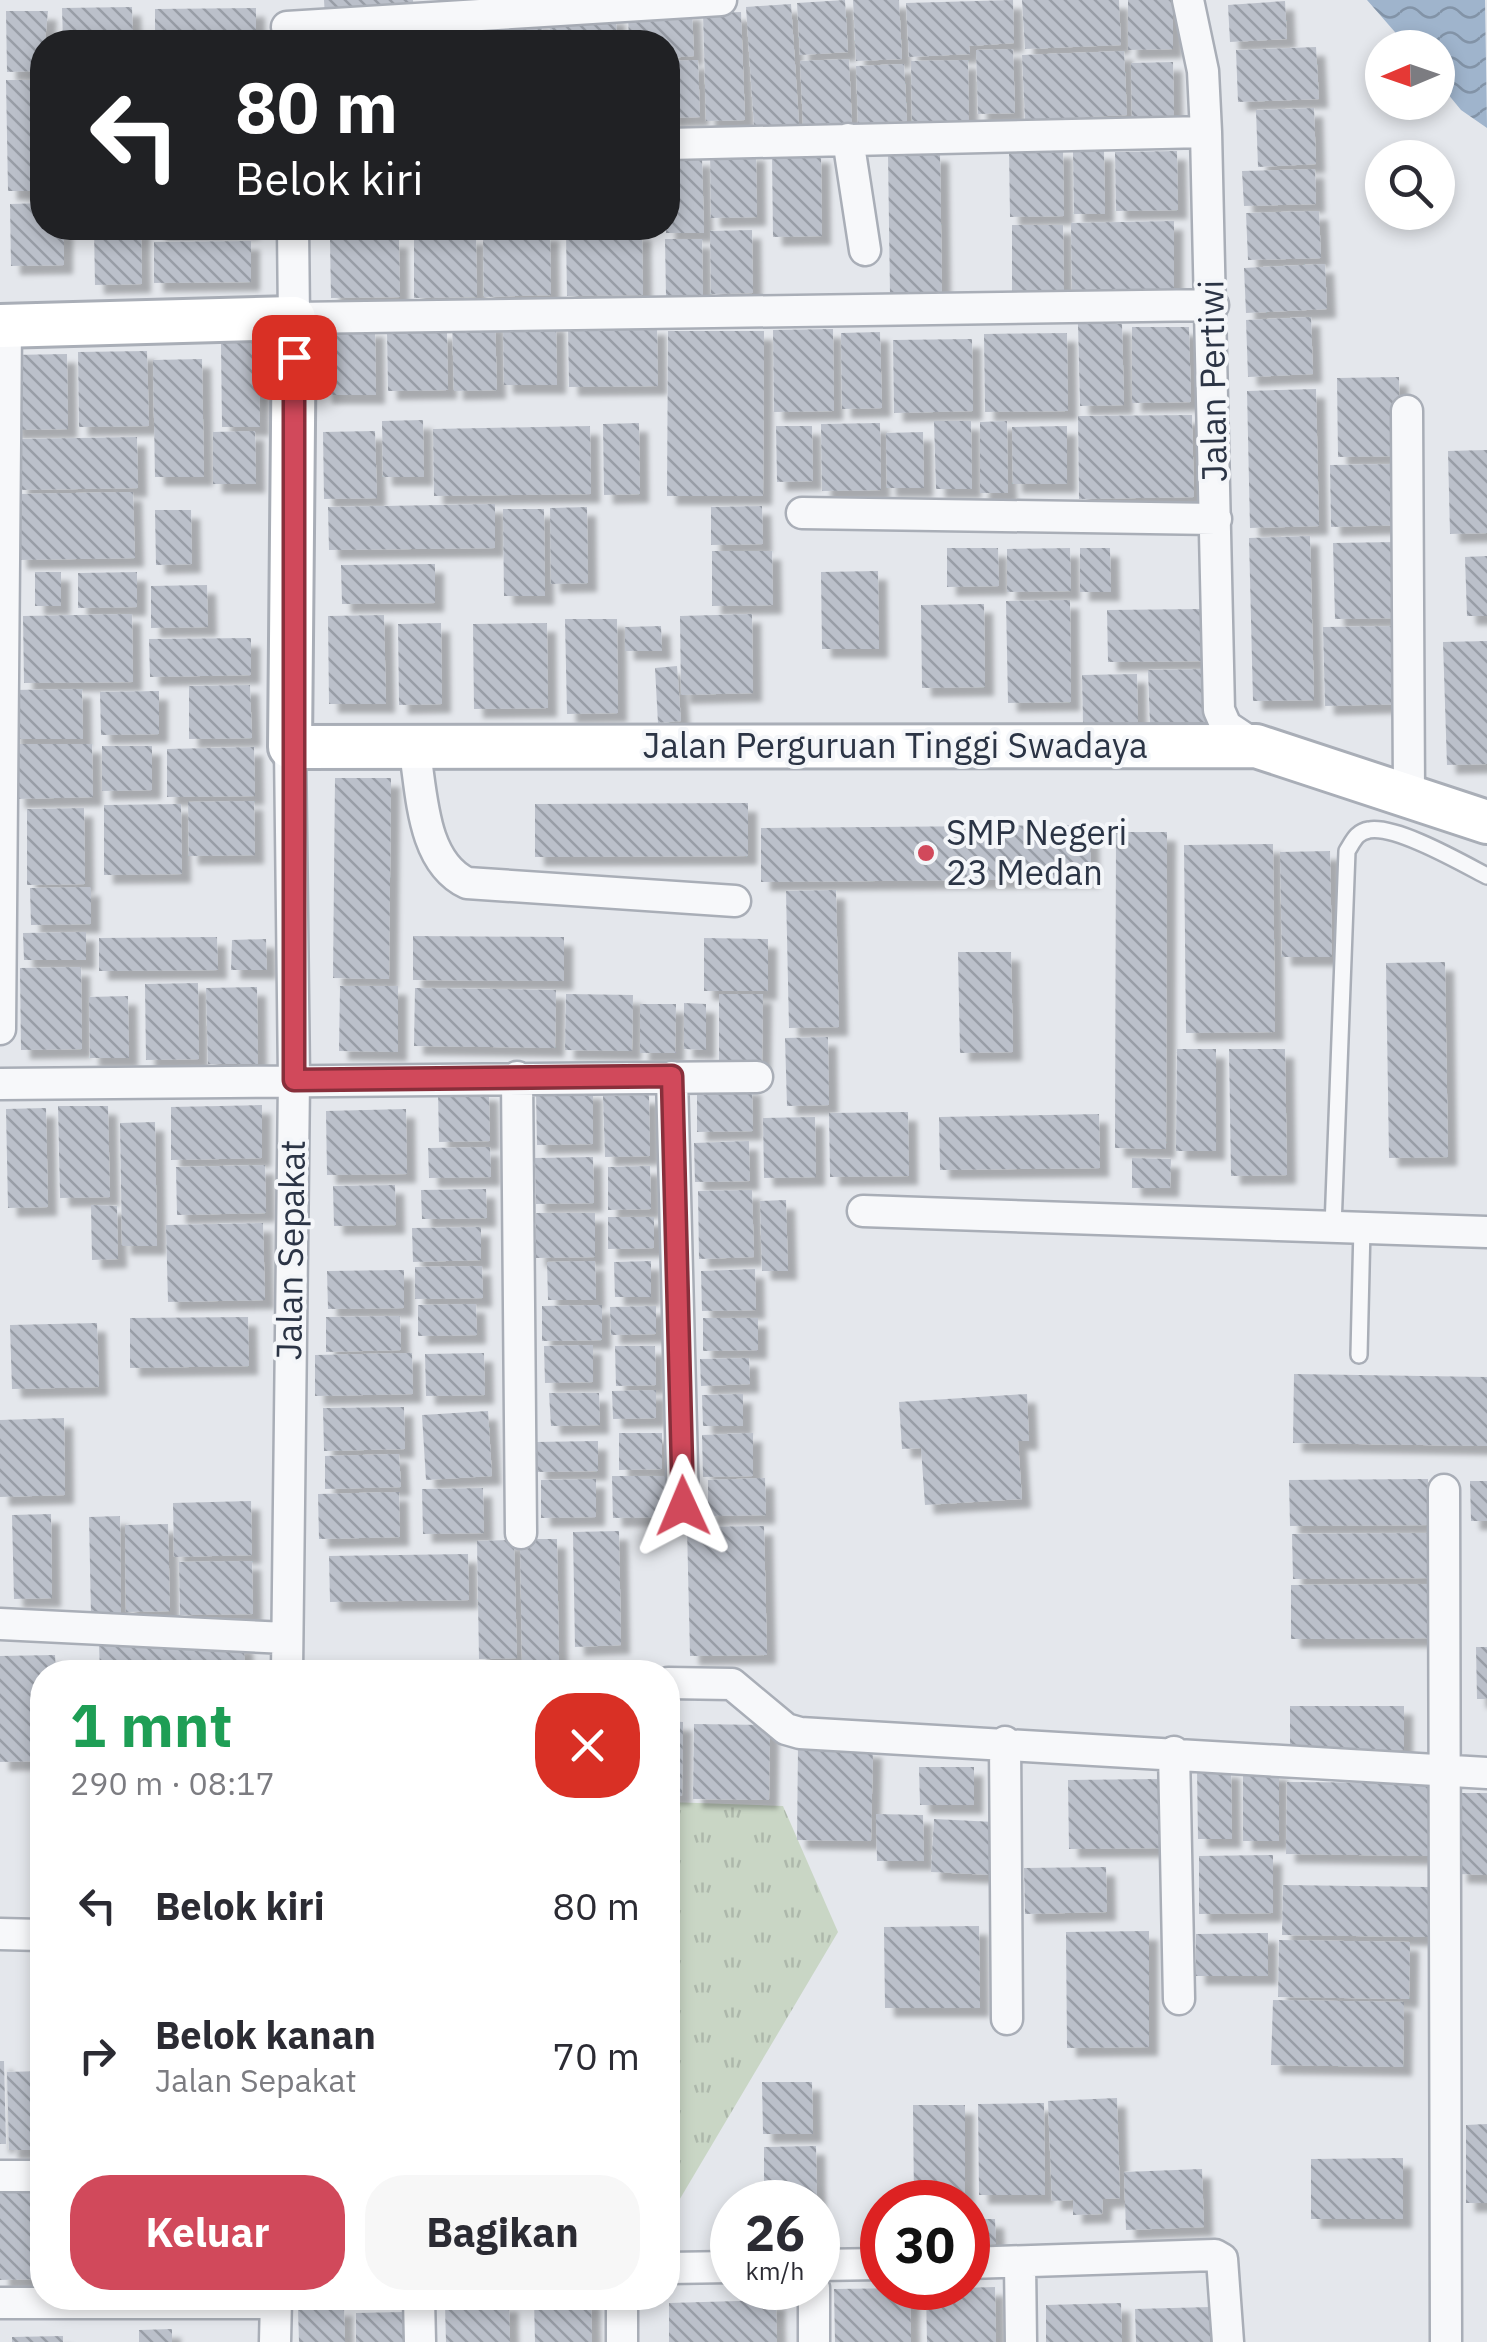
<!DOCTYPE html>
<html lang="id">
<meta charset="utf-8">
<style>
body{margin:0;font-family:"IBM Plex Sans",sans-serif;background:#f7f7f7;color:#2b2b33;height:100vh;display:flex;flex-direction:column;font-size:38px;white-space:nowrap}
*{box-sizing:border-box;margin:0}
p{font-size:32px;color:#7c7c81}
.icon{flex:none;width:55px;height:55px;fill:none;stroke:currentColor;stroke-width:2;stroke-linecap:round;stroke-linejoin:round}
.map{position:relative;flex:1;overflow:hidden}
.panel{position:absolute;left:30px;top:1660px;width:650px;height:650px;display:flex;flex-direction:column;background:#fff;border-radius:40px;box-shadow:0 5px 15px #0003}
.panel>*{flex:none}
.hud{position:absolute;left:30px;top:30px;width:650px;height:210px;border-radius:40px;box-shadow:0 5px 15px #0003;background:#202124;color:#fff;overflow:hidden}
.needle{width:65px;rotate:268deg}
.controls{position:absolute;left:1365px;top:30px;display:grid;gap:20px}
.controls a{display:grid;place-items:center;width:90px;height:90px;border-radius:50%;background:#fff;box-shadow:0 5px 15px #0003;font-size:50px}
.speed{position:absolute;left:710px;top:2180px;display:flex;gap:20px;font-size:50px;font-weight:700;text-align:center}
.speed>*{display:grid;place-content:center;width:130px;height:130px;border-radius:50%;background:#fff;box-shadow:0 5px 15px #0003;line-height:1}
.speed small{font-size:25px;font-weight:400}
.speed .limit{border:15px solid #d22;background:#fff;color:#111}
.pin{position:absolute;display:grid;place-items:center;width:85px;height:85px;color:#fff;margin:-42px;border-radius:20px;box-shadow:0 5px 15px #0006}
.me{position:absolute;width:110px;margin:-55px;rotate:359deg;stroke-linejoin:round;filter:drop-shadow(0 0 8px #0008)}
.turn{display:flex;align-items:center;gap:35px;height:210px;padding:0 40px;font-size:45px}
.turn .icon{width:130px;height:130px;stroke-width:2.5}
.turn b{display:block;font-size:70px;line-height:85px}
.round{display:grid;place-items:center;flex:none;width:105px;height:105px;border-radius:40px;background:#f7f7f7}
.head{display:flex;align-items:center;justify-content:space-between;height:170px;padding:0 40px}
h1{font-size:60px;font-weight:800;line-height:75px;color:#1e9e55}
.cta{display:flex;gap:20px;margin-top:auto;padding:20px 40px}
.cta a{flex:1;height:115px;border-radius:40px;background:#d1495b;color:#fff;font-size:40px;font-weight:800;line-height:115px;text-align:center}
.cta a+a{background:#f7f7f7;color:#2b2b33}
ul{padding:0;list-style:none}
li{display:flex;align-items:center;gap:30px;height:150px;padding:0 40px}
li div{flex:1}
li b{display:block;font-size:38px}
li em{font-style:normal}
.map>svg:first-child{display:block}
</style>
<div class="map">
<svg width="1487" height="2342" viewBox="0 0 1487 2342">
<defs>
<pattern id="grass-tufts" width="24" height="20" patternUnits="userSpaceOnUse" patternTransform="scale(2.5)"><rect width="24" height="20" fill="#c9d6c5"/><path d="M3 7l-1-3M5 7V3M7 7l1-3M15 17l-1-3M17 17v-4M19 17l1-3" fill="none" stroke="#adb8ab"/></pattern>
<pattern id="water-waves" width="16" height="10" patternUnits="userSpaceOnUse" patternTransform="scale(2.5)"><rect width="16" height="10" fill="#9fb4cc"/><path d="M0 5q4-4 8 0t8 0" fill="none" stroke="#8293a7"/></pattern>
<pattern id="building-back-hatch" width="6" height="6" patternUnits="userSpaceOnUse" patternTransform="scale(2.5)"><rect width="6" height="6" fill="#bbc0ca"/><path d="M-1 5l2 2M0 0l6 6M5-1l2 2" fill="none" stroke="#989da6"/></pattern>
<filter id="shadow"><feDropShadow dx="9" dy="9" stdDeviation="2.5" flood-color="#0004"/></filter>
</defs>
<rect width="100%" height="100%" fill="#e4e7ec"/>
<path fill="url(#grass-tufts)" d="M668,1802L783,1806L838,1932L668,2219Z"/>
<path fill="url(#water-waves)" d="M1367,0H1485L1487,128L1461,110L1438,82V48L1408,47Z"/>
<path fill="url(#building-back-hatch)" filter="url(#shadow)" d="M324,0H413L414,13L325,17Z
M845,0L848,52L800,55L797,3Z
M853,0H899L902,59L856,61Z
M1013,0L1014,43L969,46L970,54L909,57L906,3Z
M1022,0H1119L1121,45L1025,49Z
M1128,0H1173V49L1128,50Z
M1285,1L1287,39L1230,42L1228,5Z
M791,4L799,124L754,127L746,7Z
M132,7L133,42H63L62,8Z
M256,8V42H155V9Z
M6,11H48L42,71L7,72Z
M692,11L694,56L668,58V42H629L628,14Z
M741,12L745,120L706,121L703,13Z
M616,15L617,42H550L549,18Z
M542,20L543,42H423L422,25Z
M413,25V42H321V29Z
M1316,47L1319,99L1238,102L1236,50Z
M1013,49L1015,113L978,114L976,50Z
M1124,51L1127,115L1025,120L1022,55Z
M849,59L852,124L803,126L800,61Z
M698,60L700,117L668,118V61Z
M968,60L969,122L912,123L911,61Z
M1173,62L1174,117L1132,118L1131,63Z
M904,64L907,121L858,123L856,66Z
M6,80H42V191H8Z
M1314,108L1316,164L1258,167L1256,110Z
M1063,149L1064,216L1010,217L1009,150Z
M1073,151H1104L1105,214H1074Z
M1177,151L1178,210L1116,211L1115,152Z
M710,152H756L757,217L711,218Z
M888,153H940L942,294L890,295Z
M772,154H821L822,236L773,237Z
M702,157L704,233H666L668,158Z
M1315,169L1316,204L1244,206L1242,171Z
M42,203V228H64V265L11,266L10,204Z
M1319,211L1321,258L1248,260L1246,213Z
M1174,221V289L1072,290L1071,223Z
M1012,225H1063L1064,292L1012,293Z
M94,228H141L142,284L95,285Z
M156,228H250L251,231L156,233Z
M752,230L753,293L711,294L710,231Z
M642,231L643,295L567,296L566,232Z
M550,232L551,295L484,297L483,233Z
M476,236L477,297L414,298V237Z
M399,239L400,297L331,298L330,240Z
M665,239H702L703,296H666Z
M251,241V282L154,283V242Z
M1325,264L1327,309L1246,313L1244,268Z
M1311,317L1313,374L1248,377L1246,320Z
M452,321H495L497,390L454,391Z
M556,322L557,385H504L503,323Z
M1078,324H1122L1124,405L1080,406Z
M657,326L658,386L569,387L568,327Z
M1132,327H1189L1191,402L1132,403Z
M375,328L376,395H323L322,329Z
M833,329L834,411L774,412L773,330Z
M387,331H447L448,390L388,391Z
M668,331H764L763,496H667Z
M880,332L882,408L842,409L841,333Z
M1067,333L1068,411L985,412L984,334Z
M972,339L973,411L894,413L893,340Z
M221,343H259L260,427H222Z
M147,351L149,426L79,427L78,352Z
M67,354L68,429L12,430L11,355Z
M202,359L204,477H155L153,360Z
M1399,377L1400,456L1338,457L1337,378Z
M1316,389L1319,526L1250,528L1247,391Z
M1192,415L1194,497L1079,499L1078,416Z
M423,420L424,477H383L382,421Z
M934,421H971L972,489H936Z
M1007,421L1008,493H980V422Z
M639,423L640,494L604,495L603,424Z
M880,423L881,490L822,491L821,424Z
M590,426L591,494L434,496L433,429Z
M776,426H812L813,481L777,482Z
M1067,426V484H1013L1012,427Z
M255,431L256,484H213V432Z
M375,431L377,498L324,499L323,432Z
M923,432L924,488H887L886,433Z
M137,437L138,488L19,490V439Z
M1487,450V533L1450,534L1448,451Z
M1401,464L1402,525L1331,527L1330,465Z
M133,492L135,558L18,560L17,494Z
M495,504V548L329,550L328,507Z
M762,506L763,544L711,545V507Z
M587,507L588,583L551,584L550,508Z
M503,509H544L545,596H504Z
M155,510H191L192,564L156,565Z
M1310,536L1314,700L1253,701L1249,538Z
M1396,542L1398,618L1335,619L1333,543Z
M947,548H998L999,586L947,587Z
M1070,548L1071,591L1007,592V549Z
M1080,548H1110L1111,592H1080Z
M712,551H772L773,605L712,606Z
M1487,556V616H1467L1465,557Z
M435,564V603L342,604L341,565Z
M878,571L879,649H822L821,572Z
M35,572H61V606H35Z
M137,572V607L78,608V573Z
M207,585L208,627L151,628V586Z
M1070,600L1071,702L1008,703L1006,601Z
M984,604L985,687L922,688L921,605Z
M1205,609L1206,661L1108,662L1107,610Z
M132,614L133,682L24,683L23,616Z
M752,614L753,693L681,695L680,616Z
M384,615L386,704H329L328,616Z
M565,619H617L618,713L567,714Z
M441,623L442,704L399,705L398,624Z
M547,623L548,708L474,709L473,624Z
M661,626L662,651H625V627Z
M1402,626L1404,704L1325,706L1323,627Z
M251,638V675L150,677L149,639Z
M1487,641V764L1447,765L1443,642Z
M677,666L681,721L658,723L655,668Z
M1209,669L1210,725L1150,726L1148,670Z
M1137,674L1138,722L1083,723L1082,675Z
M250,685L252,738L189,739V686Z
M82,689L83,739H12L11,690Z
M159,691V734L101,735L100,692Z
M15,744H92L93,797L16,799Z
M102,746H152V790L102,791Z
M254,747L255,796L167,797V749Z
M335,778H391L389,979L333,978Z
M254,801L255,855L189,856L188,802Z
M748,803V856L535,857V804Z
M181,804L182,874L104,875V805Z
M84,808L85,884L27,885V809Z
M1090,825L1091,879L761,882V828Z
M1116,832H1167L1166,1149L1115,1148Z
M1273,844L1275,1032L1186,1033L1184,845Z
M1330,851L1332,957H1282L1280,852Z
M91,887V924L31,925L30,888Z
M836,890L839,1027L789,1028L786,891Z
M86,932V960H24L23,933Z
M413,936L564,937V981L413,980Z
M217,937L218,970L99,971V938Z
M704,938L768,939V991H704Z
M266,939L267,970H231L232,940Z
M958,952H1011L1013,1052L960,1053Z
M1445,962L1448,1157L1389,1158L1386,963Z
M81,967L82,1049L21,1050L20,968Z
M198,983L199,1059L146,1060L145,984Z
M340,986H398V1052L339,1051Z
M257,987L258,1064H208L206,988Z
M415,988L556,990L555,1048L414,1046Z
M566,994L633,995L632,1051L565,1050Z
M719,994H763L762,1067H719Z
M128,996L129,1058H90L89,997Z
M684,1003L706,1004V1050L684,1049Z
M640,1004H676L675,1053H640Z
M828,1037L829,1105L787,1106L785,1038Z
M1177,1049H1216V1151H1176Z
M1229,1049H1285L1287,1175L1231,1176Z
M697,1086H752L753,1131L697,1132Z
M593,1090V1144L537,1145L536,1091Z
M438,1092H489L490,1141L439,1142Z
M649,1095L650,1156L605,1157L603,1096Z
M262,1105V1158L171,1160V1107Z
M58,1106H108L110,1197L60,1198Z
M46,1108L48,1207L8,1208L6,1109Z
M406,1109L407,1174L327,1175L326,1111Z
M908,1112L909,1176L830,1177L829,1113Z
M1099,1114L1100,1168L940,1170L939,1117Z
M815,1117L816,1177L764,1178L763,1118Z
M155,1122L157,1246H122L120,1123Z
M749,1141L750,1181L695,1182L694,1143Z
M490,1147L491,1177L429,1178L428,1148Z
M593,1157L594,1203L536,1204L535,1158Z
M1132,1158L1171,1159L1170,1188H1132Z
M265,1165L266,1213L177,1215L176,1167Z
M650,1166L651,1209L608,1210V1167Z
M395,1185L396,1225L334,1226L333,1186Z
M486,1189L487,1218L422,1219L421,1190Z
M752,1190L754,1257L699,1259L698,1191Z
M786,1200L788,1271H762L760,1201Z
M91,1205L117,1206L118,1259L92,1260Z
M536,1213H595V1257L536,1258Z
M608,1217H654V1248L608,1249Z
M263,1223L265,1300L168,1302L166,1225Z
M481,1227V1260L413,1262L412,1228Z
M595,1261L596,1300H548L547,1262Z
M651,1261V1297H615L614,1262Z
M482,1266L483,1298L415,1299V1267Z
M755,1269L756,1310L702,1311L701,1271Z
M404,1270V1308L328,1309L327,1271Z
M476,1304L477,1335L418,1336V1305Z
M602,1305V1340L542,1341V1306Z
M656,1306V1334L611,1335L610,1307Z
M400,1316L401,1350L326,1352V1317Z
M248,1317L249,1366L130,1368V1318Z
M703,1318H758V1350L703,1351Z
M97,1323L99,1387L12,1389L10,1325Z
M593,1345V1382L545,1383L544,1346Z
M615,1346H655L656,1385L616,1386Z
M412,1353L413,1394L315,1396V1355Z
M484,1353L485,1395L426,1396L425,1354Z
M749,1358L750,1384L701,1386L700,1359Z
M1294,1374L1487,1377V1446L1293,1443Z
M656,1390V1418L613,1419L612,1391Z
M549,1393H599L600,1425L551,1426Z
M743,1394V1426H703L702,1395Z
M1027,1394L1029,1441H1018L1022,1499L925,1505L921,1448L902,1449L899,1402Z
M404,1407L405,1449L324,1451L323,1408Z
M488,1411L492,1476L426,1480L422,1415Z
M64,1418L65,1495L0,1497V1420Z
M619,1433H662V1469L619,1470Z
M753,1433V1476L703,1477L702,1435Z
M598,1441V1471L537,1472L536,1442Z
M399,1454L401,1487L325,1489V1456Z
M612,1476H666L667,1517L613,1518Z
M765,1478L766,1515L708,1516V1480Z
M596,1479V1517L541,1518V1480Z
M1428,1479V1525L1290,1526L1289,1480Z
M1470,1481H1487V1521H1471Z
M483,1488L484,1533L423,1534L422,1489Z
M399,1492L400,1537L319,1539L318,1494Z
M251,1501L252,1555L174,1557L173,1503Z
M51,1514L52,1598L14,1599L12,1515Z
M120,1516L121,1616H91L89,1517Z
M168,1524L170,1611L126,1612L125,1525Z
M764,1526L767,1655L690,1656L687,1527Z
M619,1531L621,1645L575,1647L573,1532Z
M1429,1533V1578L1293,1579L1292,1534Z
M520,1539H557L559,1661H522Z
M514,1540L517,1658L479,1659L477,1541Z
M468,1554L469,1600L330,1602L329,1556Z
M252,1561L253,1614L180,1615L179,1562Z
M1437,1584V1638L1291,1639V1585Z
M244,1643L245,1672H100L99,1645Z
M1476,1647H1487V1699H1477Z
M55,1655L56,1672H42V1761L0,1762V1656Z
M1290,1706H1404V1750L1290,1751Z
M668,1721L683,1722L682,1796H668Z
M694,1724L770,1725L769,1800L693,1799Z
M798,1747L873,1749L871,1841L797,1840Z
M919,1767H974V1805H920Z
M1197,1769H1231L1232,1839H1198Z
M1243,1771H1279V1841H1243Z
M1161,1779V1848L1069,1849L1068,1780Z
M1287,1782L1430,1783L1429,1856L1286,1854Z
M1459,1793H1487V1875L1458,1874Z
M876,1814L923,1815L924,1861H877Z
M934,1819L994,1822L992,1875L931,1872Z
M1273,1855V1913L1199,1914V1856Z
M1106,1867L1107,1912L1025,1914L1024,1868Z
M1283,1885L1428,1887V1937L1282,1935Z
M979,1926L980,2008H885L884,1927Z
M1149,1931V2047L1067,2048L1066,1932Z
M1268,1933V1976H1196V1934Z
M1279,1940L1410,1942L1409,1999L1278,1997Z
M1273,2000L1404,2002L1403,2067L1271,2065Z
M0,2061H4L6,2144H0Z
M42,2071V2150H9L7,2072Z
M762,2082H812L813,2134H763Z
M1117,2098L1120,2198L1103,2199L1102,2214L1073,2215V2200L1052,2201L1048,2101Z
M1044,2103L1045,2195H979L978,2104Z
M913,2105H965V2202H914Z
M1487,2124V2203H1466V2125Z
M816,2146L817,2202H764V2147Z
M1403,2158V2219H1311V2159Z
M1202,2169L1204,2227L1126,2230L1124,2172Z
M41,2181L42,2279L0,2280V2183Z
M968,2219H995L996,2244L968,2245Z
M995,2287L996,2342H927L926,2289Z
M910,2288L911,2342H835L834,2289Z
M591,2298L592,2342H535L534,2299Z
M776,2300L777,2342H669V2303Z
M509,2303L510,2342H446L445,2305Z
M1121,2303L1122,2342H1046V2305Z
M344,2307L345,2342H299L298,2309Z
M1210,2307V2342H1136L1135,2309Z
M403,2312L404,2342H356V2313Z
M172,2329V2342H139V2330Z
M63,2336V2342H12V2337Z"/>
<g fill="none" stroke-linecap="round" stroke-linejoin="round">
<defs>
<path id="lane" d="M1333,1227L1347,851C1353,842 1356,832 1369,830C1396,825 1462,863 1487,876
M1359,1355L1362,1227"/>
<path id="street" d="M1188,0L1203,71L1206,132L1219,710L1226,726L1256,746
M287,27L721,0
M848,139L865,250
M668,144L1206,132
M293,228L294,318L1213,305
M1407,411L1409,794
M802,513L1216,519
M414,746C422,791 421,861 467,883L735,901
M0,1029L6,326
M517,1077L521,1533
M672,1077L683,1506
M0,1084L757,1077
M863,1211L1487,1232
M1444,1490L1446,2342
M0,1624L286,1638
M287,1672L294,1080L290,747
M668,1683L732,1684L786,1729L800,1733L1487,1773
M1005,1742L1007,2019
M1174,1752L1179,1999
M0,1934L41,1935
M0,2176H42
M968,2263L1215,2255L1222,2259L1228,2342
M1020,2263L1021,2342
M818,2265L882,2264
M668,2268L732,2267
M814,2288V2342
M419,2298L420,2342
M0,2303H276
M275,2342L276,2298
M622,2342V2298"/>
<path id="secondary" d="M0,326L294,318L290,747L1256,746L1487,822"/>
</defs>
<use href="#lane" stroke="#a9aeb7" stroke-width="20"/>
<use href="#street" stroke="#a9aeb7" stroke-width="35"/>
<use href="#secondary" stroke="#a9aeb7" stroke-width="48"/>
<use href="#lane" stroke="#f7f8fa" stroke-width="15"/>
<use href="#street" stroke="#f7f8fa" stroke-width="30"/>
<use href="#secondary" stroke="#fff" stroke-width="42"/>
</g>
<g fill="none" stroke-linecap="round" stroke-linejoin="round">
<defs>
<path id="route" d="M294,357V1080L672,1076L683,1506"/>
</defs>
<use href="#route" stroke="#882f3b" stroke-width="25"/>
<use href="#route" stroke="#d1495b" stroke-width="18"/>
</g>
<circle fill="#d1495b" stroke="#f4f6f9" stroke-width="4" cx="926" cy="853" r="10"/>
<g text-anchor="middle" stroke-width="8" stroke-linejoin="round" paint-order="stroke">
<g font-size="35" fill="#2b3445" stroke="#f4f6f9">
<text transform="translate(1213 381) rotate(-91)" y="12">Jalan Pertiwi</text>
<text x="895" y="758">Jalan Perguruan Tinggi Swadaya</text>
<text transform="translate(291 1250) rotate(-89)" y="12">Jalan Sepakat</text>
</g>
<g font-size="35" fill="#2b3445" stroke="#f4f6f9" text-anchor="start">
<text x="946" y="845">SMP Negeri<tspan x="946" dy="40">23 Medan</tspan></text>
</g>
</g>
</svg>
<div class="controls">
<a><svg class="needle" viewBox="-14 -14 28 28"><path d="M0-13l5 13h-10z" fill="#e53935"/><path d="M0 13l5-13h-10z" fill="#7c7c81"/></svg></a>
<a><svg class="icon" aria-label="search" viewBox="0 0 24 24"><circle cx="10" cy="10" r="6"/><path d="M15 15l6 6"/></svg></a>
</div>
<div class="speed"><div>26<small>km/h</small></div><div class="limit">30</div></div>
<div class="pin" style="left:294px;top:357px;background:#d93025"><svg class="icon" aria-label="arrive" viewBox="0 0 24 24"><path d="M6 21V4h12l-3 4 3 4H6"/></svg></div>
<svg class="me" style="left:683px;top:1506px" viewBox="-20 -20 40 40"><path d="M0-17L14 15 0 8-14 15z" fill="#d1495b" stroke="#fff" stroke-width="4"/></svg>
<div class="hud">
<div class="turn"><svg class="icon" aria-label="left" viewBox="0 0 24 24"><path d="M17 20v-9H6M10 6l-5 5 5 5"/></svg><div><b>80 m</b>Belok kiri</div></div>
</div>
<section class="panel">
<div class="head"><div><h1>1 mnt</h1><p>290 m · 08:17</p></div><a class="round" style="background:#d93025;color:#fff"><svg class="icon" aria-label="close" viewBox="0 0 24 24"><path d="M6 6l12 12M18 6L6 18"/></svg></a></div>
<ul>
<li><svg class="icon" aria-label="left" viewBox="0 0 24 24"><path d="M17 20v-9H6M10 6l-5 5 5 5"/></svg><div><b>Belok kiri</b></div><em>80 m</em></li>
<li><svg class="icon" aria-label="right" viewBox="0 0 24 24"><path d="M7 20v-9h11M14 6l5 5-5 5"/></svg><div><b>Belok kanan</b><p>Jalan Sepakat</p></div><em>70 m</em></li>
</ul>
<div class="cta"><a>Keluar</a><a>Bagikan</a></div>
</section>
</div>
